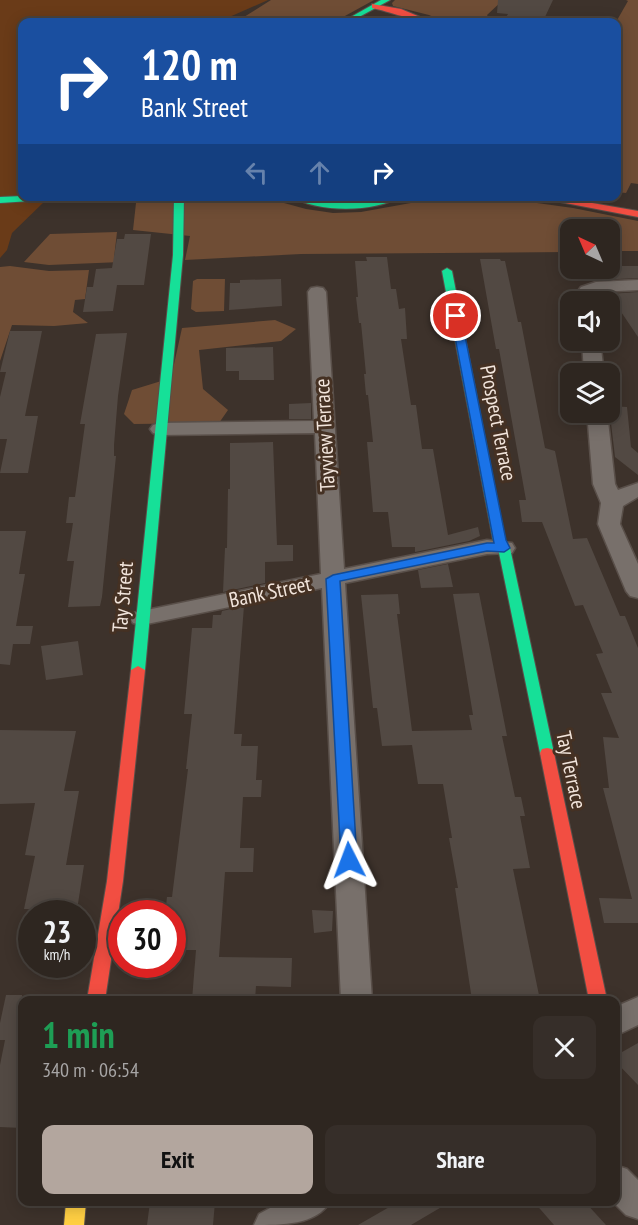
<!DOCTYPE html>
<meta charset="utf-8">
<style>
body{margin:0;font-family:"PT Sans Narrow",sans-serif;background:#362e29;color:#f1f3f6;height:100vh;display:flex;flex-direction:column;font-size:22px;white-space:nowrap}
*{box-sizing:border-box;margin:0}
p{font-size:20px;color:#a7a5a5}
.icon{flex:none;width:33px;height:33px;fill:none;stroke:currentColor;stroke-width:2;stroke-linecap:round;stroke-linejoin:round}
.map{position:relative;flex:1;overflow:hidden}
.details{position:absolute;left:18px;top:996px;width:602px;height:210px;display:flex;flex-direction:column;background:#2e2620;border-radius:12px;box-shadow:0 3px 15px #0003,0 0 0 2px #49433e}
.details>*{flex:none}
.guide{position:absolute;left:18px;top:18px;width:603px;height:183px;border-radius:12px;box-shadow:0 3px 15px #0003,0 0 0 2px #49433e;background:#1a4fa0;color:#fff;overflow:hidden}
.needle{width:39px;rotate:316deg}
.fabs{position:absolute;left:560px;top:219px;display:grid;gap:12px}
.fabs a{display:grid;place-items:center;width:60px;height:60px;border-radius:12px;background:#2e2620;box-shadow:0 3px 15px #0003,0 0 0 2px #49433e;font-size:30px}
.speed{position:absolute;left:18px;top:900px;display:flex;gap:12px;font-size:30px;font-weight:700;text-align:center}
.speed>*{display:grid;place-content:center;width:78px;height:78px;border-radius:50%;background:#2e2620;box-shadow:0 3px 15px #0003,0 0 0 2px #49433e;line-height:1}
.speed small{font-size:15px;font-weight:400}
.speed .limit{border:9px solid #d22;background:#fff;color:#111}
.pin{position:absolute;display:grid;place-items:center;width:51px;height:51px;color:#fff;margin:-26px;border:3px solid #fff;border-radius:50%;box-shadow:0 2px 6px #0007}
.me{position:absolute;width:66px;margin:-33px;rotate:357deg;stroke-linejoin:round;filter:drop-shadow(0 0 4px #0008)}
.turn{display:flex;align-items:center;gap:21px;height:126px;padding:0 24px;font-size:27px}
.turn .icon{width:78px;height:78px;stroke-width:2.5}
.turn b{display:block;font-size:42px;line-height:51px}
.lanes{display:flex;align-items:center;height:57px;padding:0 24px;background:#0003;justify-content:center;gap:30px;direction:ltr}
.lanes .off{opacity:.35}
.round{display:grid;place-items:center;flex:none;width:63px;height:63px;border-radius:12px;background:#362e29}
.overview{display:flex;align-items:center;justify-content:space-between;height:102px;padding:0 24px}
h1{font-size:36px;font-weight:600;line-height:45px;color:#1e9e55}
.cta{display:flex;gap:12px;margin-top:auto;padding:12px 24px}
.cta a{flex:1;height:69px;border-radius:12px;background:#b3a69e;color:#111;font-size:24px;font-weight:600;line-height:69px;text-align:center}
.cta a+a{background:#362e29;color:#f1f3f6}
.map>svg:first-child{display:block}
</style>
<div class="map">
<svg width="638" height="1225" viewBox="0 0 638 1225">
<rect width="100%" height="100%" fill="#3d322b"/>
<path fill="#6f4d35" d="M271,0H374L334,22H236Z
M395,0H503L487,15L491,22H445L429,15L393,6L392,3Z
M626,0H638V184L631,183L626,193L617,192L616,22L628,1Z
M157,197H262L306,209L333,213L361,212L444,197H493L573,208L638,221V251H609V230H570V252L301,254L185,260L190,236L133,230L136,203Z
M117,232L114,258L121,262L49,265L24,262L50,234Z
M10,266L49,271L89,270L85,299L75,300L73,312L88,323L54,326L12,325L0,361V267Z
M197,279H225L224,311L196,312L191,309L193,281Z
M275,320L296,329L281,341L199,350L203,389L228,410L219,423L134,424L124,414L132,390L171,378L182,328Z"/>
<path fill="#6a3b18" d="M0,0H268L218,22H22V196L46,200L12,233L7,250L0,258Z"/>
<path fill="#524943" d="M498,0H553L545,17L528,16L523,22H503L508,14L497,13Z
M125,234H151L144,285H117L113,311L83,312L87,287H93L96,269L112,268L117,239H124Z
M366,257H387L391,289H396L399,309L405,308L407,339H401L411,405H416L422,449H433L448,535L478,527L480,536L469,541L415,552V547H392L388,512H373L367,442H373L368,395H366L364,374H366L361,323H359L356,297H358L355,261H367Z
M480,259H500L501,261H505L518,322H521L545,448L555,451L573,539L587,538L620,616H625L638,648V923H604L599,898L632,899L603,788H609L603,737L619,738L601,693H612L596,654L603,653L583,605L575,606L542,522H522L519,500H526L499,349H496Z
M609,266H638V278L599,280L592,268H609Z
M281,279L282,306L229,310L230,283H240V280Z
M638,292V337L609,294Z
M10,331H42L25,416H38L28,473H0L7,439H0V397L6,372H0Z
M127,333L118,396L114,445V456H116L102,597L100,606L68,607L74,561H67L73,523H66L69,497H75L85,424H80L96,334Z
M273,347L274,380H239V371H226V348Z
M311,403V419H289V404Z
M609,406L627,407L631,447L638,453V475L615,457Z
M273,442L277,545H293V561L265,562V583L223,592L225,548H227L228,489H230V443Z
M0,531H26L19,574H25L16,626H33L30,644H13L10,665L0,664Z
M448,564L453,587L421,588L418,570Z
M479,593L507,736H502L515,797H521L525,816H520L530,868L513,869L540,1000H472L455,888H458L449,838H452L443,784H418L412,745L382,746L377,708H373L361,595L398,594L400,614H397L412,731L472,730L469,715H473L453,594Z
M244,606L234,734H242L241,746H258L256,780H262L261,797H243L240,848H254L253,872H225L219,957L292,958L291,987L256,986L255,1000H192L196,950H172V914H165L167,897H172L188,769H186L192,714H184L192,628H212L213,615H221L222,611Z
M78,641L83,675L46,680L41,646Z
M0,730L76,731L64,791H79L66,865H84L77,910L24,909L35,856L25,855L35,803L0,804Z
M312,910L333,911L332,931L314,933Z
M6,995H22V1128L0,1127V1065L5,1040H0V1023Z
M638,1043V1085L615,1061V1056Z
M150,1202H215L213,1225H147Z
M398,1202H450L411,1225H358Z
M534,1202H585L606,1225H554Z"/>
<g fill="none" stroke-linecap="round" stroke-linejoin="round">
<defs>
<path id="street" d="M638,280V290L599,292L596,294L597,302H579L578,291L581,287L596,282Z
M317,287L323,288L326,292L344,569L487,540L512,543L515,548L512,553L487,554L345,583L372,1000H341L322,588L142,625L133,623L130,618L133,613L142,611L321,574L315,433L160,435L153,433L150,429L153,425L160,423L314,421L308,292L311,288Z
M582,340H600L604,374H584Z
M587,412H607L615,484L618,490L638,483V497L623,506L620,524L638,564V598L630,596L626,591L598,524L601,503L593,484Z
M638,997V1025L615,1036V1007Z
M615,1165L627,1169L638,1180V1219L626,1215L613,1202H615Z
M281,1202H330C316,1225 282,1225 254,1225L259,1214Z"/>
<path id="fast" d="M381,0H390L350,22H342Z
M22,196H66L62,199L0,203V197Z
M174,196H184L183,255L145,670L138,674L131,670L173,255Z
M290,196C309,196 327,203 346,203C365,203 383,196 402,196C375,213 317,213 290,196Z
M447,268L452,271L505,540L510,548L554,753L552,757H542L540,753L498,548L493,540L442,271Z"/>
<path id="slow" d="M66,1202H86L84,1225H64Z"/>
<path id="jam" d="M372,4L401,9L432,22C419,23 388,11 372,8Z
M529,196H552L638,211V217Z
M138,666L145,670L123,881L105,1000H87L107,881L131,670Z
M547,748L552,749L554,753L607,1000H589L540,753L542,749Z"/>
</defs>
<use href="#street" stroke="#594f49" stroke-width="3"/>
<use href="#fast" stroke="#594f49" stroke-width="2"/>
<use href="#slow" stroke="#594f49" stroke-width="2"/>
<use href="#jam" stroke="#594f49" stroke-width="2"/>
<use href="#street" fill="#78706b" fill-rule="evenodd"/>
<use href="#fast" fill="#16e098" fill-rule="evenodd"/>
<use href="#slow" fill="#ffcf43" fill-rule="evenodd"/>
<use href="#jam" fill="#f24e42" fill-rule="evenodd"/>
</g>
<path fill="#1a73e8" stroke="#114b97" stroke-width="1.5" d="M456,312L461,316L506,540L510,548L504,552L487,551L340,581L357,860L355,864H344L341,860L326,579L333,575L487,543H494L451,316Z"/>
<g text-anchor="middle" stroke-width="6" stroke-linejoin="round" paint-order="stroke">
<g font-size="21" fill="#f2e5dc" stroke="#453123">
<text transform="translate(498 423) rotate(79)" y="7">Prospect Terrace</text>
<text transform="translate(325 435) rotate(-93)" y="7">Tayview Terrace</text>
<text transform="translate(270 592) rotate(-12)" y="7">Bank Street</text>
<text transform="translate(123 597) rotate(-85)" y="7">Tay Street</text>
<text transform="translate(571 770) rotate(78)" y="7">Tay Terrace</text>
</g>
</g>
</svg>
<div class="fabs">
<a><svg class="needle" viewBox="-14 -14 28 28"><path d="M0-13l5 13h-10z" fill="#e53935"/><path d="M0 13l5-13h-10z" fill="#a7a5a5"/></svg></a>
<a><svg class="icon" aria-label="sound" viewBox="0 0 24 24"><path d="M4 9h4l5-4v14l-5-4H4zM17 9q2 3 0 6"/></svg></a>
<a><svg class="icon" aria-label="layers" viewBox="0 0 24 24"><path d="M12 4l9 5-9 5-9-5zM3 14l9 5 9-5"/></svg></a>
</div>
<div class="speed"><div>23<small>km/h</small></div><div class="limit">30</div></div>
<div class="pin" style="left:456px;top:316px;background:#d93025"><svg class="icon" aria-label="arrive" viewBox="0 0 24 24"><path d="M6 21V4h12l-3 4 3 4H6"/></svg></div>
<svg class="me" style="left:349px;top:860px" viewBox="-20 -20 40 40"><path d="M0-17L14 15 0 8-14 15z" fill="#1a73e8" stroke="#fff" stroke-width="4"/></svg>
<div class="guide">
<div class="turn"><svg class="icon" aria-label="right" viewBox="0 0 24 24"><path d="M7 20v-9h11M14 6l5 5-5 5"/></svg><div><b>120 m</b>Bank Street</div></div>
<div class="lanes"><svg class="icon off" aria-label="left" viewBox="0 0 24 24"><path d="M17 20v-9H6M10 6l-5 5 5 5"/></svg><svg class="icon off" aria-label="ahead" viewBox="0 0 24 24"><path d="M12 20V5M6 11l6-6 6 6"/></svg><svg class="icon" aria-label="right" viewBox="0 0 24 24"><path d="M7 20v-9h11M14 6l5 5-5 5"/></svg></div>
</div>
<section class="details">
<div class="overview"><div><h1>1 min</h1><p>340 m · 06:54</p></div><a class="round"><svg class="icon" aria-label="close" viewBox="0 0 24 24"><path d="M6 6l12 12M18 6L6 18"/></svg></a></div>
<div class="cta"><a>Exit</a><a>Share</a></div>
</section>
</div>
